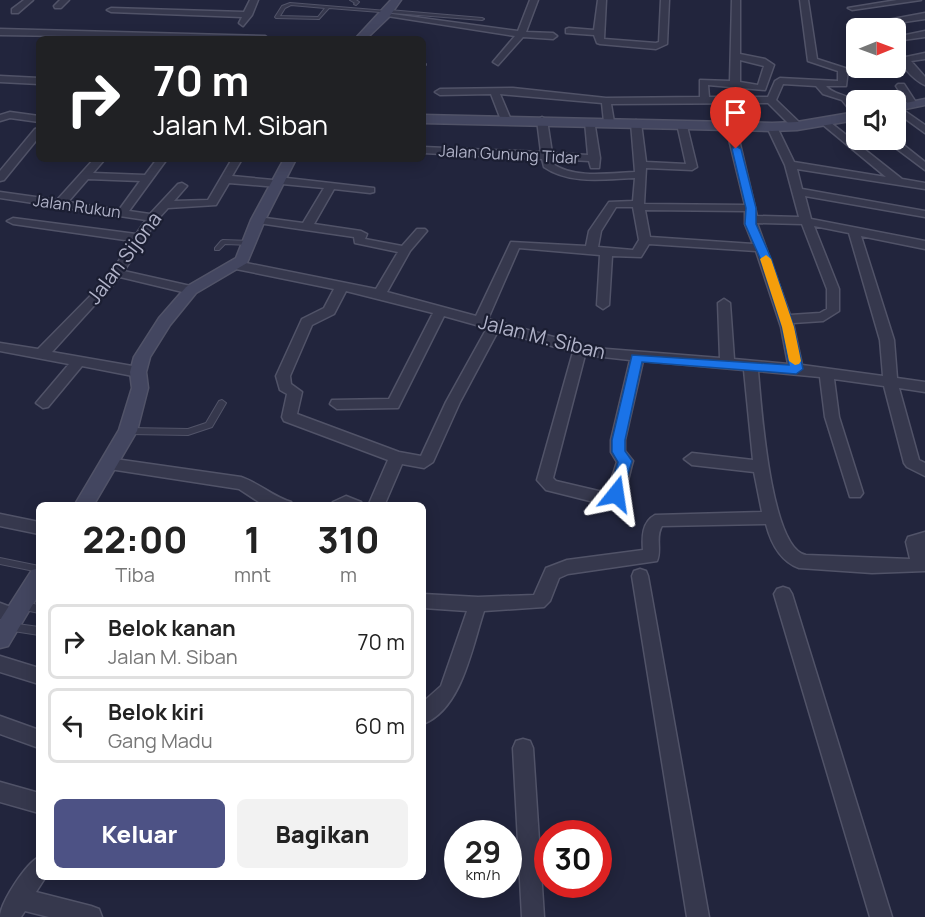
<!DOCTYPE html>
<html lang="id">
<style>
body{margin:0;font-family:Manrope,sans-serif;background:#f2f2f2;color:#222;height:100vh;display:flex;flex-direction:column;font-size:22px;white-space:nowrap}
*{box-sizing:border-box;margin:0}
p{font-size:20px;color:#767676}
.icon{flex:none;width:33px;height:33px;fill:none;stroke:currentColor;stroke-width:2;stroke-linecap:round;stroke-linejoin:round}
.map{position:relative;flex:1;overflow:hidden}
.side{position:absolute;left:36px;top:502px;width:390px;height:378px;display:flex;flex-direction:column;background:#fff;border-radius:9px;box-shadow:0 3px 15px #0003}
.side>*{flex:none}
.hud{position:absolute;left:36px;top:36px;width:390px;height:126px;border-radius:9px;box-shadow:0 3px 15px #0003;background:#202124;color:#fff;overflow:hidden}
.needle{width:39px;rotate:89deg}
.tools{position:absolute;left:846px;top:18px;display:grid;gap:12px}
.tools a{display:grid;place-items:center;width:60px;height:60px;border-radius:9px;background:#fff;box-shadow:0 3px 15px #0003;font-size:30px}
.speed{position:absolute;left:444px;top:820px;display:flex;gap:12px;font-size:30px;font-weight:700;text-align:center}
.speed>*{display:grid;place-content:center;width:78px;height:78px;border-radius:50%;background:#fff;box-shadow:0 3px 15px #0003;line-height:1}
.speed small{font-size:15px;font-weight:400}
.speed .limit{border:9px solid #d22;background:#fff;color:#111}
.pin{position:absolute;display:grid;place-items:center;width:51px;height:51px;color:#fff;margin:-62px -26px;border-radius:50% 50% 50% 0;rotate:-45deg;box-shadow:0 0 6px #0007}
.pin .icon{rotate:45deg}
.me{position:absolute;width:66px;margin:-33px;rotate:15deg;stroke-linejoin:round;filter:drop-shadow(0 0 4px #0008)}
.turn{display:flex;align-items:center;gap:21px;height:126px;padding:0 18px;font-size:27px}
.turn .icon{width:78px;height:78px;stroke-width:2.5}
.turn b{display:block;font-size:42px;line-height:51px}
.eta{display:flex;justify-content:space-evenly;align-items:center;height:102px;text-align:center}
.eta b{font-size:36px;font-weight:800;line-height:42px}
.cta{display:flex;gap:12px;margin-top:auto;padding:12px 18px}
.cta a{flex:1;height:69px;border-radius:9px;background:#4d5285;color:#fff;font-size:24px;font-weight:800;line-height:69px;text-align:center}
.cta a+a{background:#f2f2f2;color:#222}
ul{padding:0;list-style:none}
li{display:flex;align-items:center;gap:18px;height:75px;margin:0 12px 9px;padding:0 6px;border:3px solid #e0e0e0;border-radius:9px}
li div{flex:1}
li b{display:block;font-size:22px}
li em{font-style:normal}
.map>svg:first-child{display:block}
</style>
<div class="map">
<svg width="925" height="917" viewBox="0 0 925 917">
<rect width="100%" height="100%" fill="#22253d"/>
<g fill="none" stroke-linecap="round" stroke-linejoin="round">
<defs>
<path id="lane" d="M350,0H356L359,2L356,5L354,4L355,3Z
M290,3L387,11L389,10L482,18L484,19L482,20L329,8L319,19L276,18L275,17L282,6ZM291,5L325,8L318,17L280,16L285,8Z
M423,64H426V65L423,66Z
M223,240L251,241L254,243L251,245L225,244L219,250H215V248L221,241Z
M222,400L226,403L212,427L188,435L129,434L125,431L129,428L188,429L206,423L219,401Z
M0,558L39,566V572L0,564Z
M23,602L39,605V613L20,609L19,606L20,603Z
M10,623L39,627V635L7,630L6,627L7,624Z"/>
<path id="street" d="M24,0H33L18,13H12V9Z
M60,0H69L61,8H55L54,6Z
M250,0H258L252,15L243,26L239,23L242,17L111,12L107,10L111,8L244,12Z
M530,0H538L526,32L553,33L557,36L553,39L523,37L498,65L493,62L515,36L381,15L385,13L518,31Z
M598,0H606L604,39L656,43L659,42L661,0H669L667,44L656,49L600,44L597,43L594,35L566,33V29L569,28L594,30Z
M732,0H740V54L765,59L774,65L765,90L708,85L709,97H768L775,81L780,78L838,81V71L808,61L800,0H808L817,59L848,69L846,86H826C837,99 856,90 856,115L853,114L842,100L823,94L816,86L783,84L776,100L801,124V128H793L768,103L611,104L614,122L609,125L604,122L602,103L500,94L511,120L506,123L501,120L491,94L440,95L435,92L440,89L513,88L606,98L700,97V80L730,81ZM740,60L764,66L758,85L740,82Z
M897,0H921L852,10L848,8Z
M925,13V19L870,27L866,24Z
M0,29L265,36L269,39L0,35Z
M925,31V37L896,41V37Z
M896,48L906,57L925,53V59L911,61L925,77V85C913,80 895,60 896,48Z
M0,76L39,78V84L0,82Z
M898,84H904L917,104L915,106H909L896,86Z
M896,105L925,125V133L896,112Z
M10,112L39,116V122L10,118L0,121V115Z
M542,117L547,120L552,153L588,155L585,122L594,120L600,158L599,168H591L589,161L552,159L553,164C575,179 610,173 635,172L631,123L636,120L641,123L646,162L686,164L677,124L686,122L697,167L692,170L646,168L644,204L745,205L726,127L731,124L736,127L757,216L799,217L785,165L767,127L772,124L777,127L794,162L886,177L822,124L821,122L826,119L902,179L925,183V189L797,169L802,189L925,211V217L805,196L811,219L925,241V249L861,236L894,340L897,378L925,382V392L899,388L919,460L925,463V476L907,467L904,463L884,386L834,379L839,417L863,493L860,497H850L825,417L820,377L758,371C761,403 770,549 806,555L910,559L906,542L908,537L925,532V571L872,573L799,568C780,561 771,543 766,524L662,526C655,537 662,550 657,561L568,574L559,578L550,601L544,607L484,611C472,647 462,709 423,724V702L441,686L467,611L423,608V594L478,597L534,595L546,568L567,560L643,550C642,537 642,522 655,515L762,512L754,472L692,465L684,459L692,453L753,460L744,370L643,361L625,440V451L633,461C628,476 627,501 610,506L546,490L537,480L573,352L498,331L460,402L433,462L424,468L402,464L384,506H368L388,460L284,421L282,417L287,394L280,390L276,376L302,319L324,308L334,289L236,269L230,265L236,261L376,289L398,252L355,243L354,237L258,223L252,220L258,217L303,223L324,188L282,184L277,187L229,183L216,205L168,208L157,220L124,271L195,287L197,290L191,294L120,277L52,352L138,367L145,372L138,377L82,366L48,407L43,408L36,403L69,364L0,351V343L38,349L106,280L132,241L13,224L7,221L13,218L136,234L146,220L0,198V192L57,200L94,159H105L93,173L145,175L157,159H167L129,211L150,214L178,184L182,183L187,186L174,201L208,200L232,159H242L232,176L273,180L278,177L374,188V192L370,193L334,189L314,224L361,231L367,234L365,239L402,246L417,229H425L427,231L410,251L387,292L476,316L511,242L586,246L589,231L609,202L633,201L635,178C605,179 570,185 544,167L542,159L423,153V147L541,152L537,120ZM88,179L140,181L119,210L68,202ZM616,207H633L639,240L633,250L598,247L601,231ZM645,210L745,211V224L753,244L650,237ZM757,223L802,224L827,289V309L820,313L790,315ZM814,226L849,233L880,340L883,376L802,365L793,323L823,321L839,311V289ZM649,244L756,251L781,327L788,364L734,359L730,303L724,299L718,303L720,358L594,348L488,319L519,248L600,255L597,305L603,309L609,305L612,256L641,257ZM346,291L433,313L389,399L332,400L330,404L337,409L398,408L444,316L487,328L446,402L421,456L399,452L297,414L302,392L291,384L290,376L312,325L334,314ZM585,355L630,360L611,440V452L617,462L607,493L556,481L553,478Z
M39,128V137L4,180L0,181V171L35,129Z
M896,139L925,162V170L885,140Z
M108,458L241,477C259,483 272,496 291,502L293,506H265L239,489L103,468L100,464L103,460Z
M346,496L361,502L363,506H331L333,502Z
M0,514L39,522V534L0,526Z
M640,569L646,571L648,576L709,917H687L632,576L634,571Z
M783,587L789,589L792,594L892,917H870L774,594L777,589Z
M0,603L21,611L24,616L21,621L15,624L0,619Z
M0,656L39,668V684L0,672Z
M0,716L39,730V748L0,734Z
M523,739L530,741L533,748L544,917H522L513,748L516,741Z
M0,782L39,793V813L0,802Z
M39,857V878H45L36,892L91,906L99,909L102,917H49L25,911L21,917H0C0,903 26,863 39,857Z"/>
<path id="secondary" d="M391,0H401L389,17L366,39H355Z
M925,99V105L896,111V105Z
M856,112V120L797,130L772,131L423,123V115L772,123L797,122Z
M284,159H296L265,220L247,263L196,293L170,325L150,357L146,372L148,388L137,431L93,506H74L119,430L132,388L130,372L134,357L159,318L186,287L236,258L251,220Z
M39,568V594L8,646L0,648V620L32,570Z"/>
</defs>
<use href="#lane" stroke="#515368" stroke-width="2"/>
<use href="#street" stroke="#515368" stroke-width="3"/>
<use href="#secondary" stroke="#515368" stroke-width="3"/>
<use href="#lane" fill="#36384d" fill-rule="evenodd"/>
<use href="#street" fill="#36384d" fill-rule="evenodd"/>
<use href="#secondary" fill="#434660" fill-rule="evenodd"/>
</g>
<path fill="#1a73e8" stroke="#114b97" stroke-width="1.5" d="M736,146L741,149L756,208V224L771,258L794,327L803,369L796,374L642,362L625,440V451L632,461L621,498H611L609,494L618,462L612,452V440L632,355L789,365L782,327L760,258L745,224L746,208L732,149Z"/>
<path fill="#f59e0b" d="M766,255L771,259L794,327L801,361L799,364L795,365L789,361L782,327L760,259Z"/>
<g text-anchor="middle" stroke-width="4.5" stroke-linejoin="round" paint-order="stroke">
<g font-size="16" fill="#b1b3c9" stroke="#1b1e32">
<text transform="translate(509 154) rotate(3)" y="6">Jalan Gunung Tidar</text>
<text transform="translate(77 206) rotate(8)" y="6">Jalan Rukun</text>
</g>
<g font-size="20" fill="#b1b3c9" stroke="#1b1e32">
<text transform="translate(124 258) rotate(-53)" y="7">Jalan Sijona</text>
<text transform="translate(542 337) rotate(14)" y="7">Jalan M. Siban</text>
</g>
</g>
</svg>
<div class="tools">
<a><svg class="needle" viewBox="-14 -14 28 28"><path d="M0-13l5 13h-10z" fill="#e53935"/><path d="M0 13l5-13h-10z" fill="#767676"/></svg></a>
<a><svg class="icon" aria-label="sound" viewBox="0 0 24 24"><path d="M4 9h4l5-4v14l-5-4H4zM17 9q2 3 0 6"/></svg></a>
</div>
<div class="speed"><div>29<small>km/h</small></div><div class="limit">30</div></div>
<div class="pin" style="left:736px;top:149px;background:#d93025"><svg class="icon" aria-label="arrive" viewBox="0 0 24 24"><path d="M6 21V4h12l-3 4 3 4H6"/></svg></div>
<svg class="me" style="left:616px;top:494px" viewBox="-20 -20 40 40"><path d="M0-17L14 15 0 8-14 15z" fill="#1a73e8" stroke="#fff" stroke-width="4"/></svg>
<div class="hud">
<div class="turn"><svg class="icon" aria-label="right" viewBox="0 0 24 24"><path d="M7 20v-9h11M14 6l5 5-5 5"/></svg><div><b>70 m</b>Jalan M. Siban</div></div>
</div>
<section class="side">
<div class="eta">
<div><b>22:00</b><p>Tiba</p></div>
<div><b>1</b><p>mnt</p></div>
<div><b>310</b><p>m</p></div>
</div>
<ul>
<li><svg class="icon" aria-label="right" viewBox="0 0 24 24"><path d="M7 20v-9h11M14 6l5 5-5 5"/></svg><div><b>Belok kanan</b><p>Jalan M. Siban</p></div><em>70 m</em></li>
<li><svg class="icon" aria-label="left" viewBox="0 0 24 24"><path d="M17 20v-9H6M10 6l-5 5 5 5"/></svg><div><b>Belok kiri</b><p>Gang Madu</p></div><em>60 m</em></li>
</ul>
<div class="cta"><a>Keluar</a><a>Bagikan</a></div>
</section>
</div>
